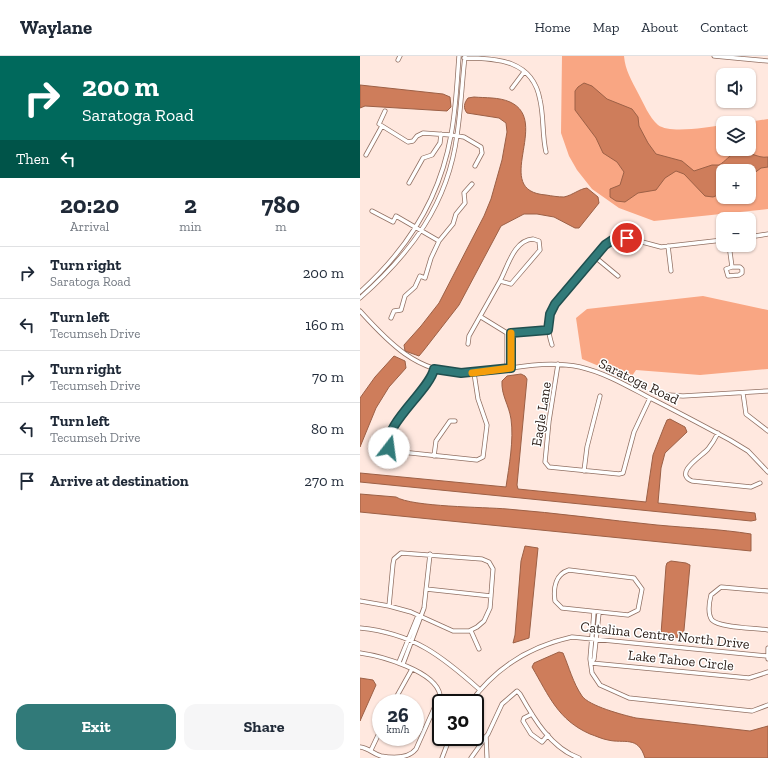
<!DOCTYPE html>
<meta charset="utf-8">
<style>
body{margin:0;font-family:"Zilla Slab",serif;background:#f6f6f7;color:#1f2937;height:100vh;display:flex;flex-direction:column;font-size:15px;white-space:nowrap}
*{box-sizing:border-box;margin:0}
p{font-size:13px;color:#747a83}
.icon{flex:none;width:22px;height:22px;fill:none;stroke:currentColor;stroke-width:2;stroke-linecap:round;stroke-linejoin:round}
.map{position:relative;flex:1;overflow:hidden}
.drawer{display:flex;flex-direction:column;background:#fff;width:360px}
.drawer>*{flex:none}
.hud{background:#00695c;color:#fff;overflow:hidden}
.controls{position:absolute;left:356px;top:12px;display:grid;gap:8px}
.controls a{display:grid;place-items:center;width:40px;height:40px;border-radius:8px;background:#fff;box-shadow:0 1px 3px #0004;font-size:20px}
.speed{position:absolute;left:12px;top:638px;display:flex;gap:8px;font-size:20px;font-weight:700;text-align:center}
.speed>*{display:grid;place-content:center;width:52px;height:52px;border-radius:50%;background:#fff;box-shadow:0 1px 3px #0004;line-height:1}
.speed small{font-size:10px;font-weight:400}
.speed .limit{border:2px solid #111;border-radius:6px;background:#fff;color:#111}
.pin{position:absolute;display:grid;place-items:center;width:34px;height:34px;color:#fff;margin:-17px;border:2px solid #fff;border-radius:50%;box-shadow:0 1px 4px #0007}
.me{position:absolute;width:44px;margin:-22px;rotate:15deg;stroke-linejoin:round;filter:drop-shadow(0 0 3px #0008)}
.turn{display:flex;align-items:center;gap:14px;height:84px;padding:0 16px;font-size:18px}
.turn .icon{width:52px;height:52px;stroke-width:2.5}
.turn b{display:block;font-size:28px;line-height:34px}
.then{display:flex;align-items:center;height:38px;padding:0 16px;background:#0003;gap:8px;font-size:15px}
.eta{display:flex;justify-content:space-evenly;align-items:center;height:68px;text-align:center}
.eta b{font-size:24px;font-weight:700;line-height:28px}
.button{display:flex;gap:8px;margin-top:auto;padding:8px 16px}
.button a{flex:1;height:46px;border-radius:12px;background:#317a79;color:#fff;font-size:16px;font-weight:700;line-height:46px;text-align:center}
.button a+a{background:#f6f6f7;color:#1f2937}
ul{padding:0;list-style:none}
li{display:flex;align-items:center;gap:12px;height:52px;padding:0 16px;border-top:1px solid #e0e1e3}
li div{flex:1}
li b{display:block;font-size:15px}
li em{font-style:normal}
header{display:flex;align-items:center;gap:24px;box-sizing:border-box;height:56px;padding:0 20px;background:#fff;border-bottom:1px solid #e0e1e3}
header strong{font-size:19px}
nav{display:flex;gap:22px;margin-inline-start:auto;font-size:14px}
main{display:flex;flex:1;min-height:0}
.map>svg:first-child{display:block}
</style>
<header>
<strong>Waylane</strong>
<nav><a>Home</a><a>Map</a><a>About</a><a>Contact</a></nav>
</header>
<main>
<section class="drawer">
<div class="hud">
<div class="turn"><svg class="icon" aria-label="right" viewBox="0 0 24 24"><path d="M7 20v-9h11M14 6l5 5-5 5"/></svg><div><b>200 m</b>Saratoga Road</div></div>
<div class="then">Then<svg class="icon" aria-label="left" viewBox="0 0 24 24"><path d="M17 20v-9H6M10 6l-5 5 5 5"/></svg></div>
</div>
<div class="eta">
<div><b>20:20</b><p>Arrival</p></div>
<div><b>2</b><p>min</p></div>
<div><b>780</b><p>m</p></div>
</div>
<ul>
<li><svg class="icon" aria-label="right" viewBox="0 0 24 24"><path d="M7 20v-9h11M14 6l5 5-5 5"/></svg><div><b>Turn right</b><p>Saratoga Road</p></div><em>200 m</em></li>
<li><svg class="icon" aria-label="left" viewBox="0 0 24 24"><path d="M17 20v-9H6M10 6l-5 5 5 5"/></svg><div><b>Turn left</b><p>Tecumseh Drive</p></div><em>160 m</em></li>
<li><svg class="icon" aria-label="right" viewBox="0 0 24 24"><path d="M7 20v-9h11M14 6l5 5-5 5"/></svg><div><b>Turn right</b><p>Tecumseh Drive</p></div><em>70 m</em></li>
<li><svg class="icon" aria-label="left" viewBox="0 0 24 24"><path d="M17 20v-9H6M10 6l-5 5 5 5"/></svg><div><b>Turn left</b><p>Tecumseh Drive</p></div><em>80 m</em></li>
<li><svg class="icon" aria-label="arrive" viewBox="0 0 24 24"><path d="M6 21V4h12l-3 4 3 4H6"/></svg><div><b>Arrive at destination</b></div><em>270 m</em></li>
</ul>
<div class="button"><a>Exit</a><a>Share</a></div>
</section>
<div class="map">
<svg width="408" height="702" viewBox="0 0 408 702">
<rect width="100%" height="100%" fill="#ffe8df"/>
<path fill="#f9a683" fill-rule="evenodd" d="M202,0H264C265,14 272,25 278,37C284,48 289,61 298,69C310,78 348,71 363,69V93H389V67H382L408,63V153L294,165L259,152L232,133L217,114L209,100L201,77ZM363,115H389V141H363Z
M343,240L408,254V313L340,319L276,314L270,323L222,303L216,262L227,253Z"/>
<path fill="#ce7d5b" stroke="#9c6046" d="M224,27L232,30L247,43L272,53L278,61L279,70L288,87L296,98L322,105L334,115L352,109H359C365,106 370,98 377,96C387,93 397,103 408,101V111L401,112L389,121V115H363V137L353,141L345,140L324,118L316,115L305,122L296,134L278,137L265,146L256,145L250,141V133L260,129L264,116L257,106L243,97L236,82L215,54V35L218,31Z
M0,29L83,38L90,41L91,51L87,55L5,50L0,52Z
M114,41C125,42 139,41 150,46C192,65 130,135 186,139C192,140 198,141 204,141C213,139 219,133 227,132L238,141L239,147L219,172H215L194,161L177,158H164L141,170L99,249L64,294L59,300L45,295L44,289L61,270L79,247L124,160L131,143L142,104L147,76L146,67L139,62L107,57C103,52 104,47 108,42Z
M34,300L45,305L46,312L29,331L16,352L0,391V342L15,321Z
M161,318L165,320L167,323L157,429L158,433L286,446L293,399L304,371L307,364L310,363L325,371L327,376L305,397L301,412L298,447L395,457L396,464L391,465L0,426V417L146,431C149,410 154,384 151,363C149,349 141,339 142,325L147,320Z
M0,438L36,441C52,451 124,451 147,453C197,457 247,464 297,469C329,472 360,473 391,478V495L0,456Z
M165,490L178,492L169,582L153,587L155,579L161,505Z
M311,505L326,507L330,509L324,574L322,581L320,582L301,578L306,510L307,507Z
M199,596L203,597C209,611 213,627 222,640C229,650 263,659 276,662L390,675L408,670V702H285C278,679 264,688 248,684C242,683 236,680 230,678C198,664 189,640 172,611L174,607Z
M0,622L13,624L16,629L0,665Z"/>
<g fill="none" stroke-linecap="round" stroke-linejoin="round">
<defs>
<path id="minor" d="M354,0L408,5
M104,2C137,2 173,4 180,44C184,61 182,79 186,96
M38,4L40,0
M152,32L164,16
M25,55L19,68L48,86L53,85L57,80L63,77L91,79L104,81L121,91L122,97L115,110
M6,99L22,70
M49,127L63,102L72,99L80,87L81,78
M12,155L33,166L36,160L79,185
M389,181L408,178
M173,183L179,185L180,194L151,228L140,225C148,210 154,184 173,183Z
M369,189L372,211
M308,190L311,215
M235,201L258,220
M372,211H380L382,213V217L379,219L368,220L366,213Z
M0,236C47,194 80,142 91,79C96,53 97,26 99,0
M0,242C51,197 88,148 97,79C101,53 102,26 105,0
M0,255C28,286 57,317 103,317C119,317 135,314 151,312C174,308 197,306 220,311C246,317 269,331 292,343C318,356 344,370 370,384L388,395L408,416
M121,261L147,277L188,274
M31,262L34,255L41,254L45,240L55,231L60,220L65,222L71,202L79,185L93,168L96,158L105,147L104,137L112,128
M147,277V312
M151,277V311
M108,288L109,280L140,225
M192,289C187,274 187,262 195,248L245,189L254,183L267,182L301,191L363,184
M198,308L189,365L185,406L189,411L259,418L263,417L274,376L290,342
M74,313C73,317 72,321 70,325C62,336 15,382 32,395L117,404L123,401L127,369L118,343L114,317
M383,337L386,358L408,375
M309,339L323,340L408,335
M358,377C355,383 352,388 348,393C342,400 313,417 332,425L391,431L400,427
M74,400L76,385L90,365H95
M224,415L227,391L240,340
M209,514L274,522L282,533L278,554L268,559L202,552L195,545C193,531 196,518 209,514Z
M66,533L131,540
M408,535L361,531L351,539C349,547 347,557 352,564C360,572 396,572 408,574
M0,545L29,550L51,556L93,575H109L117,571L124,565L130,552L133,513L129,506L122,503L41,497L34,503L33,508L29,550
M234,556L230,603L232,617L240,629L269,642L392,655L408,649
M0,572C53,577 82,600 120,634
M111,575L119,593
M408,592V603
M0,597C21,600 76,615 80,639L56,693C49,702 33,702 21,700C13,698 9,692 0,691
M39,606L57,562L61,560
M231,607L389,622L408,616
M231,607L234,603L239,557
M43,608L64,552L70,498
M33,647L52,613
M110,647C135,612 171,590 212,581L407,600
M172,658L164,662L163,665L171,678L182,686L188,679
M126,680L127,702
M11,694L21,673
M82,702L90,681
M111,702L128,678L142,648L157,635L160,638C174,663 191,692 219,702"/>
</defs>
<use href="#minor" stroke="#917063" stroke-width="5"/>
<use href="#minor" stroke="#fff" stroke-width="3.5"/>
</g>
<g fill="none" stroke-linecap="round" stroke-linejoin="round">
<defs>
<path id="route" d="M29,392C22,369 70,334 74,313L101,317L151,312V277L188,274L190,258L195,248L245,189L254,183L267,182"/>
</defs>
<use href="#route" stroke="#204f4f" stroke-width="10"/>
<use href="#route" stroke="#317a79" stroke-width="7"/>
<path stroke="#f59e0b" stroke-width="7" d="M112,317L151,312V277"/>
</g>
<g text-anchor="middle" stroke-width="3" stroke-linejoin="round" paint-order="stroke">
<g font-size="14" fill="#281b15" stroke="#fff">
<text transform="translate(279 325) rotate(26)" y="5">Saratoga Road</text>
<text transform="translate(181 358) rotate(-81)" y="5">Eagle Lane</text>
<text transform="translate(305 579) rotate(6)" y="5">Catalina Centre North Drive</text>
<text transform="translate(321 604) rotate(6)" y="5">Lake Tahoe Circle</text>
</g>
</g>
</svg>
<div class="controls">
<a><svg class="icon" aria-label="sound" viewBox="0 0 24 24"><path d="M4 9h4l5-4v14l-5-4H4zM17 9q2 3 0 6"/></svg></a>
<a><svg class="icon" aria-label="layers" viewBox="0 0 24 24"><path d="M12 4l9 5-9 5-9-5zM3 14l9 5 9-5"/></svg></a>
<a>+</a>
<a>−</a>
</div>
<div class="speed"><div>26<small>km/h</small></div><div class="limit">30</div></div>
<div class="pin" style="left:267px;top:182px;background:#d93025"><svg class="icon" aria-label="arrive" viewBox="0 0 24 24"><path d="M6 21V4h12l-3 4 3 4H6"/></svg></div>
<svg class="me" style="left:29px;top:392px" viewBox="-20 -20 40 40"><circle r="19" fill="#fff"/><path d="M0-13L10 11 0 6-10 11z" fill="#317a79"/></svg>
</div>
</main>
